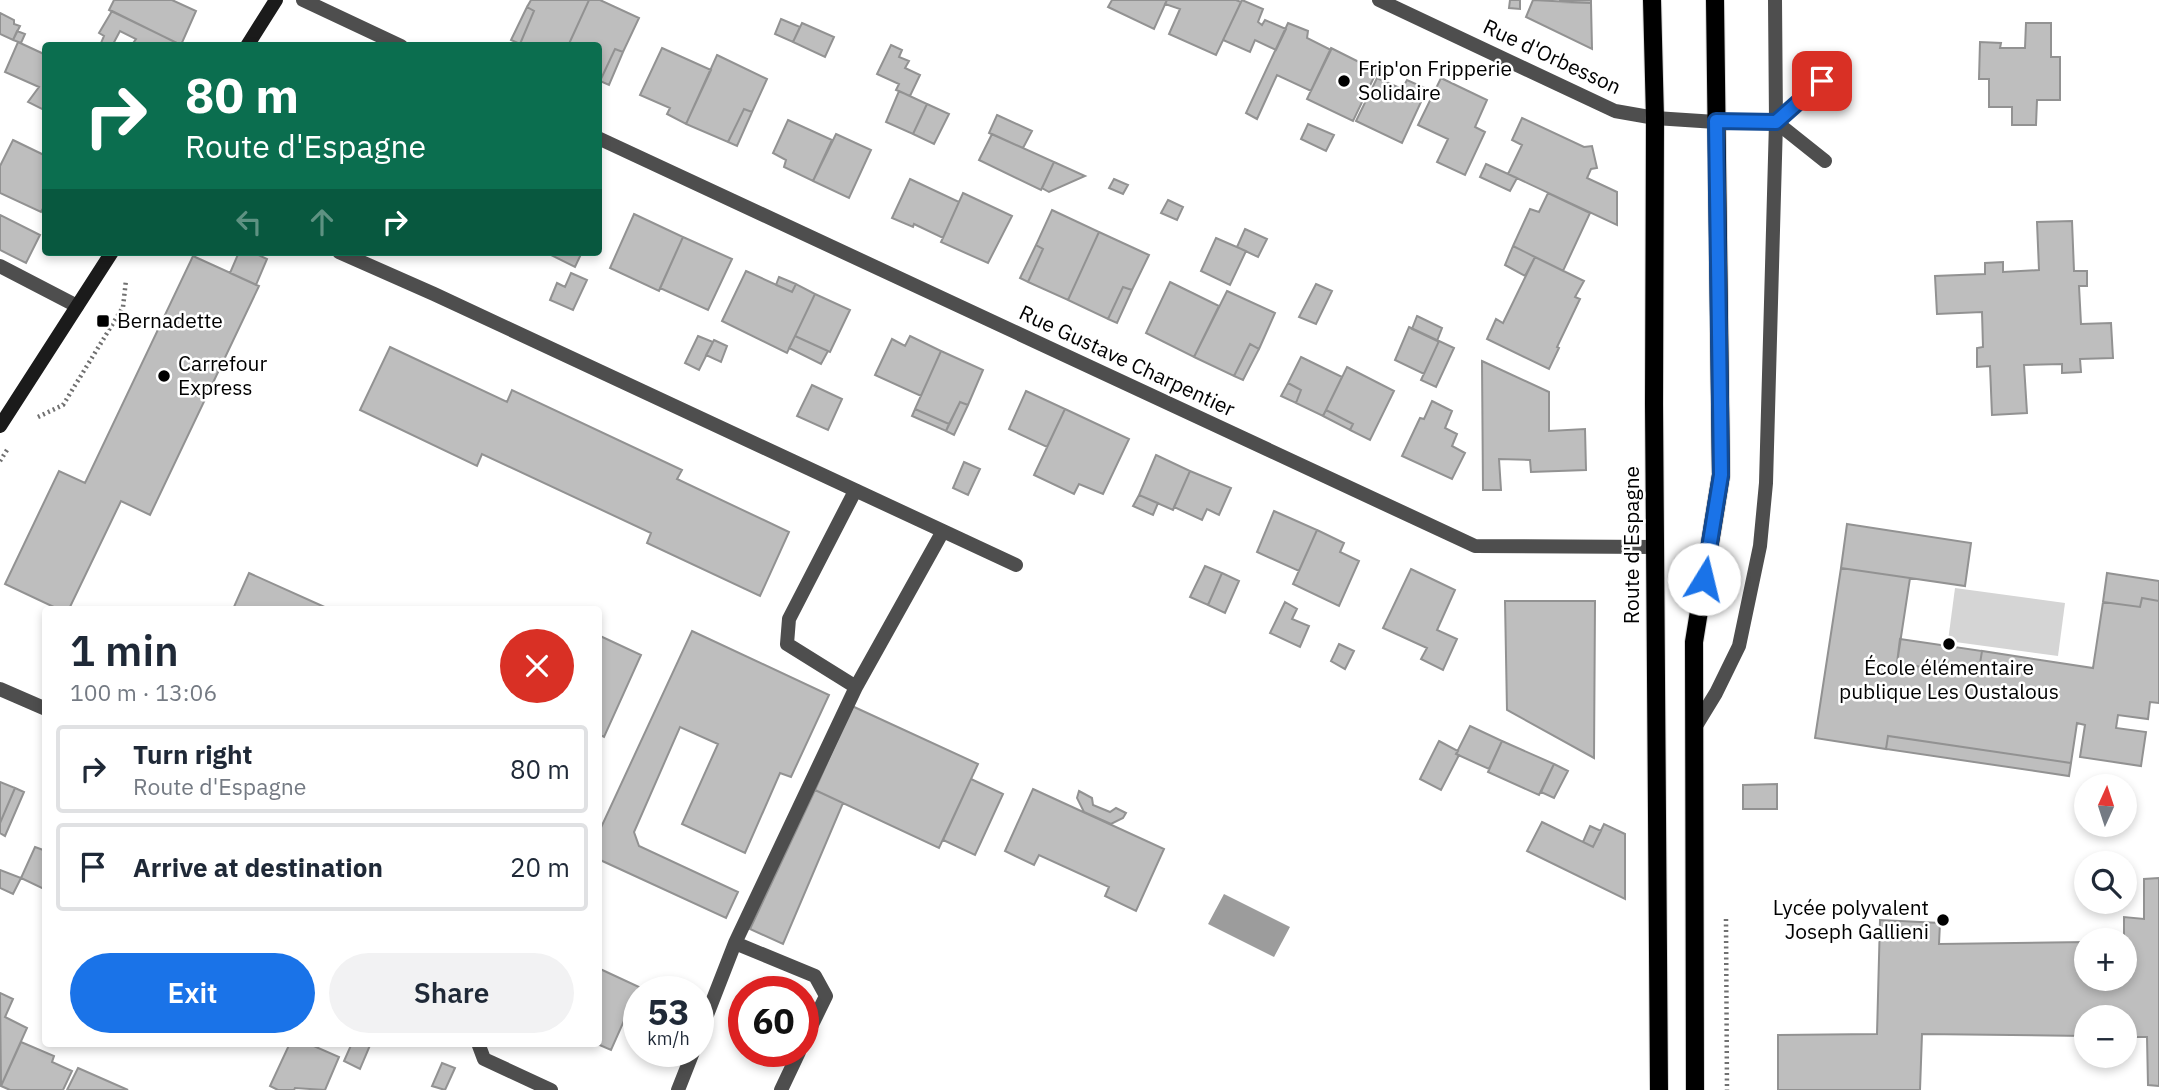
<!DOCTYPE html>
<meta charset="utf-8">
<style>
body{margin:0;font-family:"IBM Plex Sans",sans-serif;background:#f2f2f3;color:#1f2937;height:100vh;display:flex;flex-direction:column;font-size:26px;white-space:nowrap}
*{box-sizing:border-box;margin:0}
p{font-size:23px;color:#747a83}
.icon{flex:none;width:38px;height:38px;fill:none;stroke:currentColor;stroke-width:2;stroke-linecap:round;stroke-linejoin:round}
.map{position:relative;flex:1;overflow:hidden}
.drawer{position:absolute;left:42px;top:606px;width:560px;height:441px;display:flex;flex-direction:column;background:#fff;border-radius:7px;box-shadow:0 4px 10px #0003}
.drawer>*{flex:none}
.banner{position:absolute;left:42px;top:42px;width:560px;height:214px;border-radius:7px;box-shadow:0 4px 10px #0003;background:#0b6e4f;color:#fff;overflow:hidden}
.needle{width:46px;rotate:3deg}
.fabs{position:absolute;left:2074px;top:774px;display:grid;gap:14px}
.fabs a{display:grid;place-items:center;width:63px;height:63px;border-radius:50%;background:#fff;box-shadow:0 4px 10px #0003;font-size:35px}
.speed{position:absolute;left:623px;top:976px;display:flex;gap:14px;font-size:35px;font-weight:700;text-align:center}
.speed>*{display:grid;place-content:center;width:91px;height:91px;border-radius:50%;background:#fff;box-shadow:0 4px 10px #0003;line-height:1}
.speed small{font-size:18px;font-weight:400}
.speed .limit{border:10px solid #d22;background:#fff;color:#111}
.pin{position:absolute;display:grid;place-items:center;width:60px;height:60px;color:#fff;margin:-30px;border-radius:14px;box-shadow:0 4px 10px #0006}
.me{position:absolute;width:77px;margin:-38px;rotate:9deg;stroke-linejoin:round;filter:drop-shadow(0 0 5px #0008)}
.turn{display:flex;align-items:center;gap:24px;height:147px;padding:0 28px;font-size:32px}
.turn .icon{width:91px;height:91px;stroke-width:2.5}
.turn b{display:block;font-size:49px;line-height:60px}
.lanes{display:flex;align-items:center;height:66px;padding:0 28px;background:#0003;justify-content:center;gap:35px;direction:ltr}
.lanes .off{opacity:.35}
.round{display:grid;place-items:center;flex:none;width:74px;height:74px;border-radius:37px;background:#f2f2f3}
.overview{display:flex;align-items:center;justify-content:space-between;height:119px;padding:0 28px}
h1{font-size:42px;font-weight:600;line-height:52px}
.button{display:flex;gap:14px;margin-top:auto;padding:14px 28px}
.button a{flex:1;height:80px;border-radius:42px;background:#1a73e8;color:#fff;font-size:28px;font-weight:600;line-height:80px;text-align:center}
.button a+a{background:#f2f2f3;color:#1f2937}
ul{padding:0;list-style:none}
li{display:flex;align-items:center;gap:21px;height:88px;margin:0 14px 10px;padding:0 14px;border:4px solid #e0e1e3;border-radius:7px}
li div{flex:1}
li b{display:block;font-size:26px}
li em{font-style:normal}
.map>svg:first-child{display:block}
</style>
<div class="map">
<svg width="2159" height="1090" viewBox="0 0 2159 1090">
<rect width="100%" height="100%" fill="#fff"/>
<path fill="#d5d5d5" d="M1955,588L2065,603L2058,656L1948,641Z"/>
<path fill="#9c9c9c" d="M1224,894L1290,927L1274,957L1208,924Z"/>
<path fill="#bebebe" stroke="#929292" stroke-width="2" d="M114,0H172L196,11L181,45L109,10Z
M531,0H589L568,46L520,44L534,11L527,7Z
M589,0H600L639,18L623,52L615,49L600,81L598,46H568Z
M1112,0H1167L1154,29L1108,7Z
M1167,0H1236L1241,2L1216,55L1169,34L1180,9L1165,4Z
M1242,0L1263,9L1258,22L1262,25L1265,20L1286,29L1276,50L1255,40L1250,52L1223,40Z
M1510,0H1520V9L1509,8Z
M1533,0L1591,3L1592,49L1526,17Z
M1560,0H1591V3L1561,2Z
M527,7L534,11L520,44L511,40Z
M112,11L181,45L182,46H131L136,39L120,31L112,46L101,43L104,36L99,33Z
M0,13L14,20V24L20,26L13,40L0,34Z
M781,19L800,27L793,42L775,34Z
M802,23L834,37L825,57L793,42Z
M1288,23L1308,31L1307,38L1331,50L1311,91L1277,75L1257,119L1246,113Z
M2026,23H2051V57H2060V100H2037L2036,125H2012V107H1989V79H1979L1980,42L2001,43L2000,48H2025Z
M17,31L25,34L21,43L13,40Z
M18,42L46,55V111L28,102L39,87L5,72Z
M891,45L902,50L899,57L909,61L905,68L920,75L910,96L896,90L899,84L877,74Z
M662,48L711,70L686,124L667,114L670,108L640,95Z
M1331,48L1377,71L1353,121L1307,99Z
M615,49L623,52L609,85L600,81Z
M717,55L767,79L752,112L744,109L728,142L686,124Z
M1377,78L1402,89L1407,80L1427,89L1402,143L1356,121Z
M1441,78L1487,100L1475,127L1485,132L1465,175L1437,162L1448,139L1418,125Z
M899,91L927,104L913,134L886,122Z
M927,104L949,114L934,144L913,134Z
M744,109L752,112L737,146L728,142Z
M997,115L1032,131L1023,148L989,133Z
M1522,118L1584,147L1592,146L1597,168L1591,169L1587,178L1617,192V225L1508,174L1522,145L1512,140Z
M788,120L832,140L813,181L784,167L786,160L773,153Z
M1308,124L1334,135L1326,151L1301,139Z
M836,134L871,150L849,198L813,181Z
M992,134L1054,162L1041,190L979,160Z
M13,140L46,156V203L41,212L0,193V166Z
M1054,162L1085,176L1049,192L1042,188Z
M1486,164L1517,178L1510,191L1480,177Z
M910,179L959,202L943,238L914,224L913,227L892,218Z
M1114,179L1128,185L1123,194L1109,188Z
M963,193L1012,216L988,263L941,242Z
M1548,193L1590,213L1563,271L1513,246L1530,209L1539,212Z
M1168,200L1183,207L1177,220L1161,213Z
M1052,210L1099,232L1068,300L1028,282L1043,249L1036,245Z
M634,214L683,237L659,291L610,268Z
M0,215L40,235L26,263L0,250Z
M2072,221L2074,271H2087V286H2079L2081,324L2111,323L2113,358L2080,359L2081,372L2062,373V364L2024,365L2027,413L1992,415L1990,366L1977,367V348L1983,347L1982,312L1937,314L1935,276L1985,274V263L2003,262V272L2039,270L2037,222Z
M1245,229L1267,239L1258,257L1237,247Z
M1099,232L1149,255L1132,290L1123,287L1108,319L1068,300Z
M683,237L732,259L708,310L660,288Z
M1216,238L1246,251L1230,285L1201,271Z
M1036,245L1043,249L1028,282L1020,278Z
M1513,246L1535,257L1525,276L1505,265Z
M239,252H252L267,259L256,285L230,273Z
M545,252H582L575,267Z
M193,256L259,286L150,515L121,501L69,609H58L5,584L59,471L85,483Z
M1535,257L1584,281L1575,297L1580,299L1557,347L1559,348L1549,369L1487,339L1496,319L1503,323Z
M746,271L792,292L796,284L815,294L787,353L722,321Z
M571,273L587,280L573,310L550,300L557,283L565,287Z
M779,277L796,284L792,292L776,285Z
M1170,282L1219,306L1194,357L1146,333Z
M1316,284L1332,291L1316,324L1299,317Z
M1123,287L1132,290L1117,323L1108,319Z
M1227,291L1275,313L1259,349L1250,344L1234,376L1194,357Z
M815,294L850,310L830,352L795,336Z
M1417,316L1442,328L1437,341L1412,329Z
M1409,327L1439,341L1424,374L1395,360Z
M698,336L713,342L699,370L685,363Z
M795,336L828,351L821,364L789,348Z
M910,336L941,351L921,396L875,375L892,339L905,346Z
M714,340L727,346L721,362L706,355Z
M1439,341L1454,348L1436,387L1421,380Z
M1250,344L1259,349L1243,380L1234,376Z
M390,347L507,402L512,390L682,470L677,479L789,532L760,596L647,543L651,533L482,454L477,466L360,410Z
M941,351L983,370L968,405L960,402L949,424L915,409Z
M1301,357L1342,377L1323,416L1296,403L1301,390L1288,383Z
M1482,361L1549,392V431L1585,429L1586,470L1531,472L1530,460L1499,459L1501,490H1483Z
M1347,367L1394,391L1370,440L1350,430L1353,424L1326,410Z
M1288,383L1301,390L1296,403L1281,396Z
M812,385L842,399L828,430L797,416Z
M1026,391L1065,409L1047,447L1009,429Z
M1432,401L1452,411L1445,428L1457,434L1452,446L1465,453L1452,479L1402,456L1420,418L1424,419Z
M960,402L968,405L954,435L946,431Z
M915,409L949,424L946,431L912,416Z
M1065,409L1129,439L1103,494L1079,484L1074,494L1034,475Z
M1326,410L1353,424L1350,430L1323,416Z
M1156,455L1190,471L1173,510L1139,495Z
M964,462L980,469L968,495L953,488Z
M1190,471L1231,488L1219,515L1207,509L1202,520L1174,507Z
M1139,495L1158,503L1153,515L1133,506Z
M1274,511L1317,530L1299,571L1257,552Z
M1847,524L1971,543L1965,586L1841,568Z
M1317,530L1344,543L1340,552L1359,561L1339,606L1293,584Z
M1205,566L1222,573L1208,605L1190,597Z
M1841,568L1910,578L1897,663L1978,676L1982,651L2093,668L2103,602L2140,607L2142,598L2159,601V703L2150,702L2148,719L2118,715L2116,728L2146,732L2141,766L2080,757L2085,725L2077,723L2071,763L1888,736L1886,749L1815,738Z
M1411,569L1455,590L1437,630L1457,639L1443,670L1421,659L1427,648L1383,628Z
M249,573L329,609H233Z
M1222,573L1239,581L1225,613L1208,605Z
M2107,573L2159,581V601L2142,598L2140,607L2103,602Z
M1505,601H1595L1594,758L1507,710Z
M1285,602L1297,609L1292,619L1309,626L1300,647L1270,633Z
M692,631L829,695L791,777L780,773L745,853L682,824L718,744L680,727L634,832L639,846L738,892L726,918L598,859V834Z
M598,635L641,655L604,737L598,734Z
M1900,639L1982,651L1978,676L1897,663Z
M1339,644L1354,651L1345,669L1331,661Z
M852,706L978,764L939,848L815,790Z
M1470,726L1502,741L1489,769L1456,754Z
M1888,736L2071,763L2069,776L1886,749Z
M1439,741L1458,751L1456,754L1459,755L1441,790L1420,779Z
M1502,741L1554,764L1539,795L1488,772Z
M1554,764L1568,771L1554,798L1541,792Z
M971,779L1003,794L975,855L943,840Z
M0,782L15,788L0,823Z
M1777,784V809H1743V785Z
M15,788L24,792L5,836L0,833V823Z
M1033,789L1164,849L1136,911L1105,896L1109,887L1039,855L1034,865L1005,851Z
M815,790L843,803L783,944L750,929Z
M1079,791L1092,798L1093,805L1110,812L1116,808L1126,813L1123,818L1111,824L1084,812L1077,798Z
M1542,822L1593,847L1604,824L1625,834V899L1527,851Z
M1590,826L1601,831L1593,847L1583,842Z
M35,847L46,851V890L21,878Z
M0,870L21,878L13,894L0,888Z
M2159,878V1086L2148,1085L2147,1037H2124V1017H2086V1036L1922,1034L1920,1090H1778V1035L1877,1034L1880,920L1940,923L1939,944L2086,942V978H2124V917L2144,919V879Z
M598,968L639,987L611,1050L595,1043H598Z
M0,993L13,999L5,1017L27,1028L1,1086Z
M21,1042L54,1056L52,1062L72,1071L63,1090H10L1,1086Z
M290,1043H307L339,1057L325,1090L295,1088L294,1090H278L270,1086Z
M352,1043H371L360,1069L344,1061Z
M442,1063L455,1068L445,1090L432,1086Z
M78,1068L128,1090H67Z"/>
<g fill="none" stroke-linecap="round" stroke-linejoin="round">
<defs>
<path id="primary" d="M1652,0L1655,118L1654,404L1659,1090
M1695,1090L1694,642L1721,475L1715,0"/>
</defs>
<use href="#primary" stroke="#dbdbdb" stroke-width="20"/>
<path stroke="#707070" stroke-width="4.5" stroke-dasharray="2 3.5" stroke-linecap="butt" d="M38,417L63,405L123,307L126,280
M0,461L7,450
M1726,919L1727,1090"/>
<path stroke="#4e4e4e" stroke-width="14" d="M339,252L434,294L1016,565
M0,266L77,306
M855,491L789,619L787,644L856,687
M0,689L46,709
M1694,729L1716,693L1739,646L1760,546L1766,483L1776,122L1775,0
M735,943L815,976L826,996L803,1043
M698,1038L735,943L856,687L943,531
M478,1043L484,1059L551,1090
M678,1090L693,1052
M781,1090L799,1052"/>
<path stroke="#4e4e4e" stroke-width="14" d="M303,0L401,46
M1379,0L1615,111L1655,118L1716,122H1776L1825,161
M1776,122L1822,81
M598,138L1475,546L1655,547"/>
<path stroke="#1b1b1b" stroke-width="14" d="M247,46L276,0
M0,426L112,252"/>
<use href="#primary" stroke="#000" stroke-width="18"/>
</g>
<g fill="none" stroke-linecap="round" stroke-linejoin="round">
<defs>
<path id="route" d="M1704,579L1721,475L1716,121L1776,122L1822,81"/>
</defs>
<use href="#route" stroke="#114b97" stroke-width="18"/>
<use href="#route" stroke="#1a73e8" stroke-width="12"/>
</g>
<g fill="#000" stroke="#fff" stroke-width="2.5">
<circle cx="1344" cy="81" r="7"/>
<rect x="96" y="314" width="14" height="14" rx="3.5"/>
<circle cx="164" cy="376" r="7"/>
<circle cx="1949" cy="644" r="7"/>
<circle cx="1943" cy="920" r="7"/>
</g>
<g text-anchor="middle" stroke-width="5" stroke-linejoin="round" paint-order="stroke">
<g font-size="21" fill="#000" stroke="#fff">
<text transform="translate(1552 57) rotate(25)" y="7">Rue d'Orbesson</text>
<text transform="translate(1127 361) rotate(25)" y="7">Rue Gustave Charpentier</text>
<text transform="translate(1632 545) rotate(-90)" y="7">Route d'Espagne</text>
</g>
<g font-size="21" fill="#000" stroke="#fff" text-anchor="start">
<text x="1358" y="76">Frip'on Fripperie<tspan x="1358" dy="24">Solidaire</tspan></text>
<text x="117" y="328">Bernadette</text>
<text x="178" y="371">Carrefour<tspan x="178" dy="24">Express</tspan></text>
<text x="1949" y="675" text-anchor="middle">École élémentaire<tspan x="1949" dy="24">publique Les Oustalous</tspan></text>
<text x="1929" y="915" text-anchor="end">Lycée polyvalent<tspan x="1929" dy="24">Joseph Gallieni</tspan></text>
</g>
</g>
</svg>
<div class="fabs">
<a><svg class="needle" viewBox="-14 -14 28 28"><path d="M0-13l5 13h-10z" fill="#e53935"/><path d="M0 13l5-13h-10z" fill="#747a83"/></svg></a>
<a><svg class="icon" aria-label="search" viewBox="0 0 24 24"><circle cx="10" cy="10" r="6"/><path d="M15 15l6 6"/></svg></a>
<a>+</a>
<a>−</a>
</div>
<div class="speed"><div>53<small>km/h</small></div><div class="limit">60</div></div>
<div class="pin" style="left:1822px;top:81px;background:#d93025"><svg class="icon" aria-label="arrive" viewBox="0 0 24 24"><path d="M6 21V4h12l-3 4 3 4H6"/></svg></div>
<svg class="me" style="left:1704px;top:579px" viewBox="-20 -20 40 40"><circle r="19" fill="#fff"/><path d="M0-13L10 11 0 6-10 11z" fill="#1a73e8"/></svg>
<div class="banner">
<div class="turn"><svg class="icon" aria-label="right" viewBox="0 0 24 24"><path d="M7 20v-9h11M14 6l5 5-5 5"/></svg><div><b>80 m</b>Route d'Espagne</div></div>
<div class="lanes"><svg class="icon off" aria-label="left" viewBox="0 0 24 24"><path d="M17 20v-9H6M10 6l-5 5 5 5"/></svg><svg class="icon off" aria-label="ahead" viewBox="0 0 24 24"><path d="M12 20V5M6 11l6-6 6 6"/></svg><svg class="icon" aria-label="right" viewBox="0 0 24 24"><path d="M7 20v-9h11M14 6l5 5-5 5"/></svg></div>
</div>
<section class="drawer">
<div class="overview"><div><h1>1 min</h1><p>100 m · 13:06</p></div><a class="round" style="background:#d93025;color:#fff"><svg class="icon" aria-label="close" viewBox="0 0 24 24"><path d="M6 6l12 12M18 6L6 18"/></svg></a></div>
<ul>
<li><svg class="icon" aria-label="right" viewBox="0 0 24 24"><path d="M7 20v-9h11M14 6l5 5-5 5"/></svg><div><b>Turn right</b><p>Route d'Espagne</p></div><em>80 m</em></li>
<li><svg class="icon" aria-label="arrive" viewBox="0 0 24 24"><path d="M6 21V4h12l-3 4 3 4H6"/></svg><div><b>Arrive at destination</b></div><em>20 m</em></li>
</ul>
<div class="button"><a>Exit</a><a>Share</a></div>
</section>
</div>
